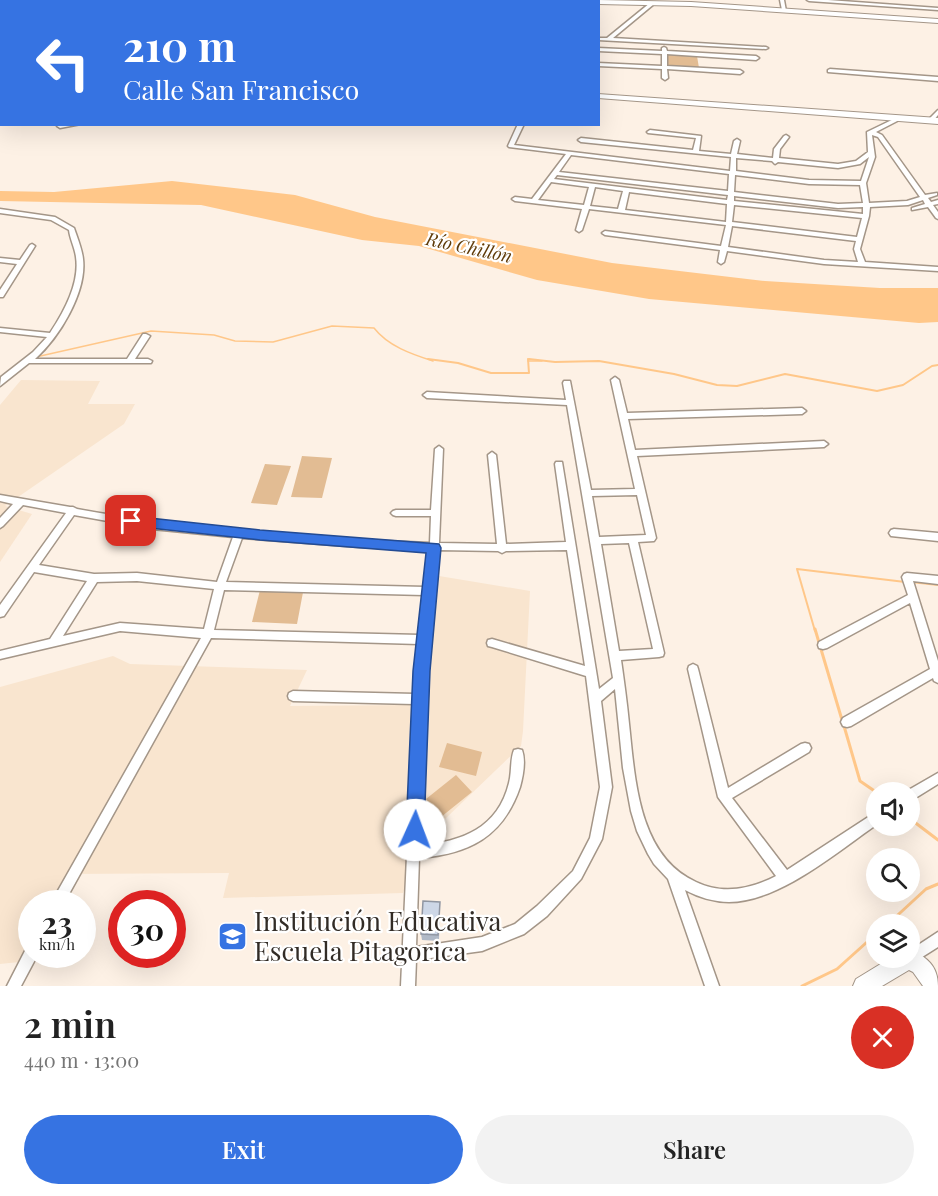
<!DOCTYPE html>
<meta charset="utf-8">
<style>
body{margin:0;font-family:"Playfair Display",serif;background:#f2f2f2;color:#222;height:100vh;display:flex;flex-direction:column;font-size:22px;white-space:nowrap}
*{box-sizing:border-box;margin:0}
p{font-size:20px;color:#767676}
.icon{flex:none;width:33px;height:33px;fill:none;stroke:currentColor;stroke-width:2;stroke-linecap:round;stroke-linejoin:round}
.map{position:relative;height:986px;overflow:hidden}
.drawer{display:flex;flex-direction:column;background:#fff;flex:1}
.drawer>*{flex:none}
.guide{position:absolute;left:0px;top:0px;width:600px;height:126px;box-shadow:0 6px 24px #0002;background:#3673e2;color:#fff;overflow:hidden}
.controls{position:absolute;left:866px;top:782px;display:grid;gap:12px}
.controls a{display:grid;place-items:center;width:54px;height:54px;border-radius:50%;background:#fff;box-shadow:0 6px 24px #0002;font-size:30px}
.speed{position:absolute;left:18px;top:890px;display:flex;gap:12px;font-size:30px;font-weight:700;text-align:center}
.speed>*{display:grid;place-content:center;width:78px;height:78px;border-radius:50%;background:#fff;box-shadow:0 6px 24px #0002;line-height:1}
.speed small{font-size:15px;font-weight:400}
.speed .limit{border:9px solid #d22;background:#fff;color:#111}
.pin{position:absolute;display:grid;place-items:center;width:51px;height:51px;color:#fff;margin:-26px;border-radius:12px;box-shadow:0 3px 9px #0006}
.me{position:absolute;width:66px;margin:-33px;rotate:2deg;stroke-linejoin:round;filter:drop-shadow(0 0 4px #0008)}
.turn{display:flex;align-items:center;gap:21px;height:126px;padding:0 24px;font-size:27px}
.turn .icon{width:78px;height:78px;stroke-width:2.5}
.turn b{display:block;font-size:42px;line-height:51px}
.round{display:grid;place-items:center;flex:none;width:63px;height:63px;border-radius:32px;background:#f2f2f2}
.summary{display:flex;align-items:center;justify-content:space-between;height:102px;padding:0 24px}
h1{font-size:36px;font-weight:600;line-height:45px}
.cta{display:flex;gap:12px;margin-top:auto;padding:12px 24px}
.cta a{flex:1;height:69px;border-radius:36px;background:#3673e2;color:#fff;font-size:24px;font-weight:600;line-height:69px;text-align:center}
.cta a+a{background:#f2f2f2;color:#222}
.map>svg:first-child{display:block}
</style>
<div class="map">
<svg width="938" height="986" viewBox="0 0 938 986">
<rect width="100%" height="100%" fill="#fdf1e5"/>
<path fill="#f9e5cf" d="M21,380L100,381L88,404H135L124,424L5,506L32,514L0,562V405Z
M427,574L530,591L523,731L521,746L420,843L403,893L223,898L229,873L66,874L50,903H32L31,939L19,962L0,964V687L113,656L130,664L307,670L290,706L414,705Z"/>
<path fill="#e2bc93" d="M667,54L697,56L699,68L668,66Z
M302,456L332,458L322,498L291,497Z
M265,464L291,466L277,505L251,503Z
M261,586L304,587L297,624L252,622Z
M447,743L482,752L476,776L439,767Z
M456,775L472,792L441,817L426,799Z"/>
<path fill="#ffc789" d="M172,181L295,195L375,217L612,263L765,281L880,288H938V322L919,323L649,299L537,280L419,246L362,240L201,205L0,201V191L54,192Z"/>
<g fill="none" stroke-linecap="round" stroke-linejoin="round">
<path stroke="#ffc789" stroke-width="1.5" d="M36,357L151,331L214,335L235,341L273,342L332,326L374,328C388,346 411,354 433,361
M528,361H542"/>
<path stroke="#ffc789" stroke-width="2" d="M428,359L458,363L491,373H529L528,359
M529,359L555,362L599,361L674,374L717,385L737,386L785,374L877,391L903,385L932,366L938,365
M911,582L938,585
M815,631L797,569L905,582"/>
<path stroke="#ffc789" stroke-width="3" d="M815,629L842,720
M844,726L860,781L876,792
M909,818L938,840
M888,924L926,889L938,884
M802,986L837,969L876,934"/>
<defs>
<path id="street" d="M161,0H165V2H161Z
M316,0H321L319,2H313Z
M337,0H341V2H337Z
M363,0H367V2H363Z
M411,0H415L414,2H410Z
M780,0H784L786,11L782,10Z
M807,0H828L938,8V10L809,1Z
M650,3L654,4L613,38L766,47L768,48L766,49L598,40V38H607Z
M0,36H2V39H0Z
M664,47L666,48L667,51L756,56L759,58L756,60L667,54V66L740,70L743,72L740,74L667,69L668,78L665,80L662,78V69L598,66V63L662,66V54L598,51V48L662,51V48Z
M830,69L938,77V81L828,72V70Z
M938,110V115L933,121H929V119Z
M898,117L903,118L876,132L882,135L925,195L937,193V195L928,198L931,202L938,200V204L933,205L938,212V219L936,218L928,207L912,210V208L925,204L923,200L908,205L870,207L869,216L860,249L865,262L938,267V271L824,264L727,251L724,262L721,264L718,262L720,250L605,235L602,233L605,231L721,246L726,225L589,209L582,230L579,232L576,230L582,209L515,201L512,199L515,197L532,199L566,154L509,147L508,146L518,124H524L514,145L730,171L731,157L581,142L578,140L581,138L693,150L696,138L648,133L647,132L650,130L701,136L699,151L731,154L734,141L737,139L740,141L737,154L773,158L774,149L784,136L786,135L789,137L780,149L779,158L838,164L856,161L868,152L867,132ZM872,135L878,137L920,197L907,201L869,203L866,183L875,157ZM571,155L729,174L728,191L559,172ZM869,157L861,181L809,180L736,171V158L772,161L775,164L778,162L838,168L860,164ZM557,175L728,195L727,200L554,179ZM735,175L809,184L860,185L863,203L838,204L734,192ZM551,182L589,187L584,205L538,200ZM595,187L623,191L618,209L590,206ZM629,192L727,204L726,222L625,210ZM734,196L838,208L863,207V214L734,201ZM734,205L862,218L857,237L732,222ZM732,226L856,241L854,249L858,262L824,260L728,247Z
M59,124H81L60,128L57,126Z
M0,209L55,217L74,228C77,237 82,249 83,259C87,292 59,338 35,359H127L143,334H146L150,336L135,359H148L152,361L151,363H29L0,386L1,377L33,352L47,337L0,332V328L50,333C64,312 80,283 76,257C75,248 70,239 69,230L51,220L0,213Z
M32,244L35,246L3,297H0V290L17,264L0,262V258L20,260L30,245Z
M615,377L619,380L627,413L802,408L806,411L802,414L628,419L635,450L824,441L828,444L824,447L637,456L656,538L654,541L638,542L664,653L663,656L659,657L621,660C624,681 627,703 629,724C635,779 638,856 696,882C723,895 751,889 776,876L718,797L688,669L689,666L693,664L697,666L698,669L728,788L801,744L805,743L809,744L811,748L809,752L732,798L787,870L876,812V825C837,852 779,902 729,902C714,902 698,897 685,890L719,986H705L668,879L654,864L648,854L637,831L631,811L623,768L615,689L601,701L612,787L602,839L581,879L547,916L524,934L482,951L416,960L415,986H401L414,704L293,701L289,699L288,696L289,693L293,691L415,694L419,644L211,638L64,903H51L201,638L120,631L0,659V651L50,639L87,581L34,572L4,616L0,617V605L66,513L23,505L3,526L0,528V518L13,504L0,501V495L70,507H73L77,509C130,519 182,525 236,531L239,529L243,531L360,540L430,543L431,516H396L393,515L391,513L393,511L396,510H431L435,449L439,446L443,449L439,543L497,544L488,455L492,452L496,455L506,544L566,542L555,464L556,462H562L599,689L613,678L567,405L427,398L423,395L427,392L566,400L563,383L564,381H570L591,490L635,489L611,380ZM637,495L646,535L599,537L592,496ZM74,515L152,529L233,537L217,582L137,573L94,574L39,565ZM242,538L360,547L429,550L425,587L226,582ZM629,543L653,649L619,651L601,544ZM439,550L498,551L502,553L506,551L567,550L585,666L492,639L488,640L487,643L488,646L492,647L586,676L600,787L590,838L573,871L537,906L515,924L482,937L416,947L419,858C469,854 503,837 520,787C523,776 526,761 522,750L518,749L514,750C510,760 512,772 509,783C498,828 462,842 420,845L426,671ZM137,581L214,589L204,629L120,623L63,636L97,582ZM224,590L424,595L420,635L214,630Z
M894,529L938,533V541L891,536L889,533L891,530Z
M907,573L938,576V584L913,581L938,661V683L934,681L933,678L851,726L847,727L843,726L841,722L843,718L930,669L910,603L827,648L823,649L819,648L818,645L819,642L908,595L902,577L904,574Z
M938,773V784L909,802V792H905Z
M938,932V947L908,966L903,964L901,959L902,957H909V951Z
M32,946V954H38L21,986H7L27,947Z"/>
<path id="secondary" d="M172,0H198L169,2Z
M498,0H548L551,2H499Z
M599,0L691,2L938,19V23L691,6L598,4V2H595Z
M0,11H2V15H0Z
M598,94L938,118V124L598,98Z
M909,949C927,957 938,966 938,986H923L913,972L909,970L882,986H853L856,979L892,957H909Z"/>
</defs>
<use href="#street" stroke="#a49688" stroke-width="3"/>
<use href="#secondary" stroke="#a49688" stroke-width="2"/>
<use href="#street" fill="#fff" fill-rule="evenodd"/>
<use href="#secondary" fill="#fff" fill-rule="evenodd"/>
</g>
<path fill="#b0b9c7" d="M440,908L439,941L422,940L421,934Z"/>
<path fill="#cdd7e7" stroke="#9096a2" stroke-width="1.5" d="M423,901L440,902L438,935L421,934Z"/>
<path fill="#3673e2" stroke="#234b93" stroke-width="1.5" d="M131,516L260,530L439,544L441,548L430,671L424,830L421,837L415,839L408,837L406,830L413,671L426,553L260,540L131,526L124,521Z"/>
<defs>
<symbol id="school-square" viewBox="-11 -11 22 22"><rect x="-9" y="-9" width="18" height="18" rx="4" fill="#3673e2" stroke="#fff"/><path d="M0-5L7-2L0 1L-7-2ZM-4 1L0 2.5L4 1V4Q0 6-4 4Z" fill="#fff"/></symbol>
</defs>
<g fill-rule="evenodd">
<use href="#school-square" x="216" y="920" width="33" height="33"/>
</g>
<g text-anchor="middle" stroke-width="4.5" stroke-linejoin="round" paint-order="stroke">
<g font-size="18" font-style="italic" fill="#603c0a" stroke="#fff">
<text transform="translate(469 248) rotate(12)" y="6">Río Chillón</text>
</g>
<g font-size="26" fill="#322c26" stroke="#fff" text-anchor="start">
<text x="254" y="931">Institución Educativa<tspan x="254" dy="30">Escuela Pitagorica</tspan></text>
</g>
</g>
</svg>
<div class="controls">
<a><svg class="icon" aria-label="sound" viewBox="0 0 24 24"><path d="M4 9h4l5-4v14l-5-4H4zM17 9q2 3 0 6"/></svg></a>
<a><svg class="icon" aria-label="search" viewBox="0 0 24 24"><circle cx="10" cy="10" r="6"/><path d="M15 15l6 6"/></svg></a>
<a><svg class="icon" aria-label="layers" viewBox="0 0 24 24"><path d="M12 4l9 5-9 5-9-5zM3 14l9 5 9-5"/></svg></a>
</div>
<div class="speed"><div>23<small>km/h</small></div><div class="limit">30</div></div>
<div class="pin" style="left:131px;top:521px;background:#d93025"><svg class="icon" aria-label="arrive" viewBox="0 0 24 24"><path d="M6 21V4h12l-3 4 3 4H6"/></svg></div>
<svg class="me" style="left:415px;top:830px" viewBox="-20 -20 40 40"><circle r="19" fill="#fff"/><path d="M0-13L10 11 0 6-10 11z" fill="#3673e2"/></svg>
<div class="guide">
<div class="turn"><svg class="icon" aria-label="left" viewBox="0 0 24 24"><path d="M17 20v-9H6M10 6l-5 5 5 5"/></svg><div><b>210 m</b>Calle San Francisco</div></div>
</div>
</div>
<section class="drawer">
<div class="summary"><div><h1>2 min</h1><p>440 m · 13:00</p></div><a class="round" style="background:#d93025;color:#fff"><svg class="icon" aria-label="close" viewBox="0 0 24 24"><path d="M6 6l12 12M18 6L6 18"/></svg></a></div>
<div class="cta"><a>Exit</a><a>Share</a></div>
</section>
